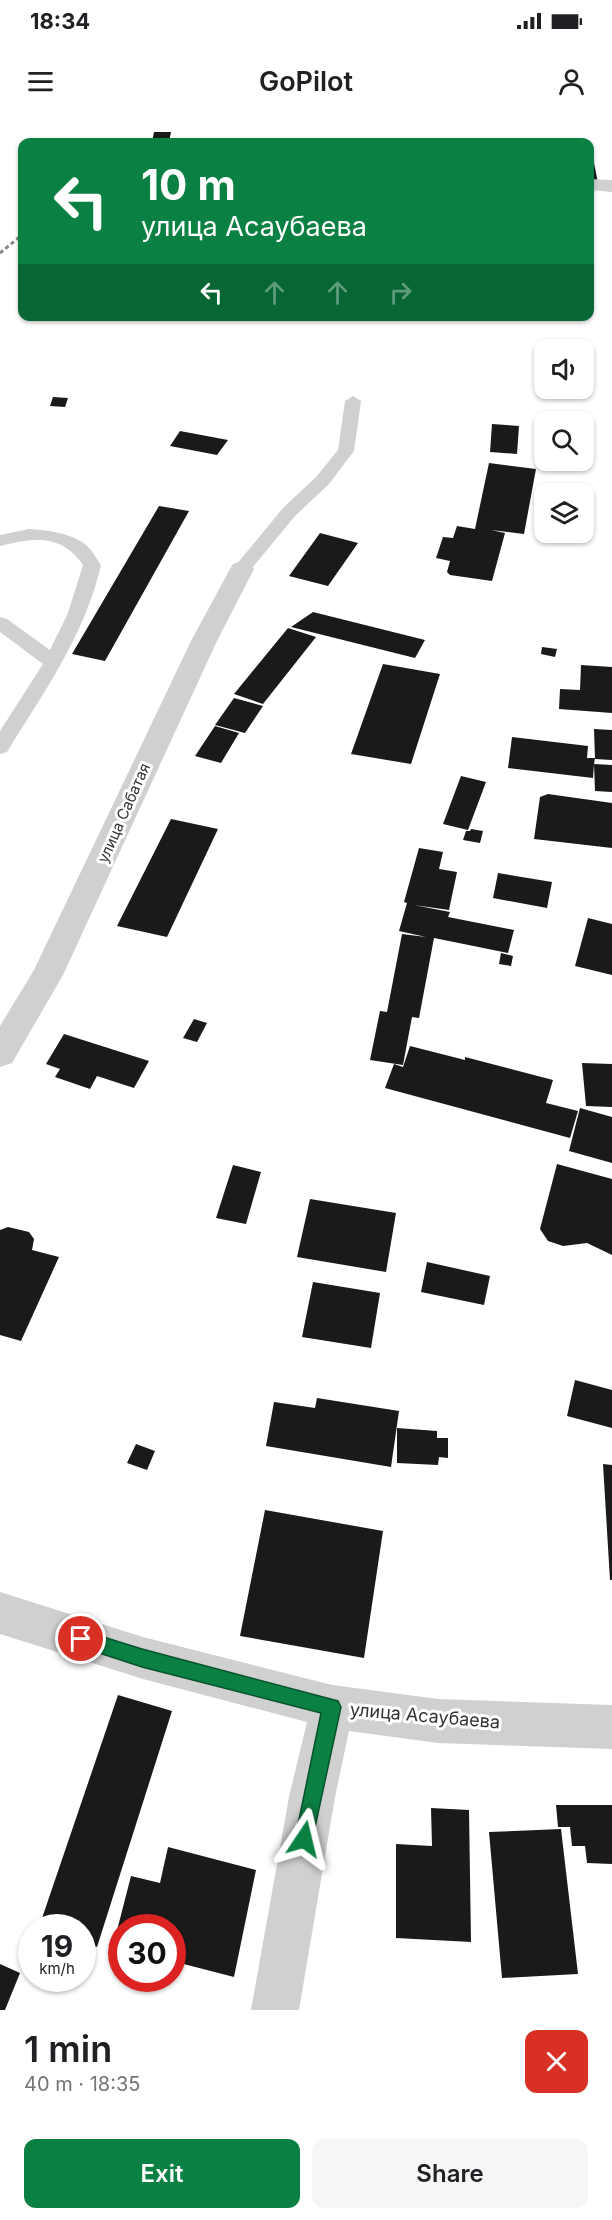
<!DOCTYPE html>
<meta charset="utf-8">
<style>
body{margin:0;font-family:Inter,sans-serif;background:#f6f6f6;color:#202124;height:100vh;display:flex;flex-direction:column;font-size:22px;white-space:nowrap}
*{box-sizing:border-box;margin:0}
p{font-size:20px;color:#757577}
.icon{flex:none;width:33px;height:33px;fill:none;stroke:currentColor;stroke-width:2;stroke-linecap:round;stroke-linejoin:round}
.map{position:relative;height:1890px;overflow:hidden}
.side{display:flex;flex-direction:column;background:#fff;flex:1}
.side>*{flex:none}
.banner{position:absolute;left:18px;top:18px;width:576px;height:183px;border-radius:12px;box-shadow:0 2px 4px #0004;background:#0b8043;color:#fff;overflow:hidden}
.tools{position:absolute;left:534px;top:219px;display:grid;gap:12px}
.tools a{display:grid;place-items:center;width:60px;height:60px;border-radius:12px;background:#fff;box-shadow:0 2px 4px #0004;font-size:30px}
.speed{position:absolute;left:18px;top:1794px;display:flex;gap:12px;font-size:30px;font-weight:700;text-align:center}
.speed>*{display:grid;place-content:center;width:78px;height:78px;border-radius:50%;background:#fff;box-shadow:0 2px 4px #0004;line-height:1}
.speed small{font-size:15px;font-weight:400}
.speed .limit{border:9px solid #d22;background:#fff;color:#111}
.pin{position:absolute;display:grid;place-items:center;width:51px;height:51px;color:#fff;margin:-26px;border:3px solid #fff;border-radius:50%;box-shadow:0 2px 6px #0007}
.me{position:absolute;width:66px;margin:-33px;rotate:10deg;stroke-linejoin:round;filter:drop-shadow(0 0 4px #0008)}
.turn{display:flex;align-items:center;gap:21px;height:126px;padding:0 24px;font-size:27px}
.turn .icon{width:78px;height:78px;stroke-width:2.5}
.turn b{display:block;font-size:42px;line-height:51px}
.lanes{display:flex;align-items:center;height:57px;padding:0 24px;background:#0003;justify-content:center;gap:30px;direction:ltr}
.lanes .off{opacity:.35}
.round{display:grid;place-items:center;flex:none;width:63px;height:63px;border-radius:12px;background:#f6f6f6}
.headline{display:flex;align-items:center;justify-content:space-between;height:102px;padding:0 24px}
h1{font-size:36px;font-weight:600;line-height:45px}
.action{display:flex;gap:12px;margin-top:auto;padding:12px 24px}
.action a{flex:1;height:69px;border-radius:12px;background:#0b8043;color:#fff;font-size:24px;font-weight:600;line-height:69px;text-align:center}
.action a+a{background:#f6f6f6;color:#202124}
.status{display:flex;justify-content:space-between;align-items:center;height:42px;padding:0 30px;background:#fff;direction:ltr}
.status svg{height:16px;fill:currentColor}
header{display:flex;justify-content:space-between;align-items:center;height:78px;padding:0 24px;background:#fff;font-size:27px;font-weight:600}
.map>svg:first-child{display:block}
</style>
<div class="status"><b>18:34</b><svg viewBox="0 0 49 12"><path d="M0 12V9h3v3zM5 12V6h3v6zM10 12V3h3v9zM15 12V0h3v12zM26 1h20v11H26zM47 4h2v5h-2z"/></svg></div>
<header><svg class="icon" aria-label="menu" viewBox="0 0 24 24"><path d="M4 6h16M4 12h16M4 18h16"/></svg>GoPilot<svg class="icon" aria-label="person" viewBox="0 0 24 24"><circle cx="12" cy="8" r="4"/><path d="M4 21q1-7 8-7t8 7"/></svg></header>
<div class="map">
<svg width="612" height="1890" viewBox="0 0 612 1890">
<rect width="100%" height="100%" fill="#fff"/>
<path fill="#1a1a1a" d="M154,12H171L169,22H152Z
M590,37L593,38L598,63L590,62Z
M53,277L68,278L65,287L50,286Z
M492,304L519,306L517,334L490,332Z
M180,311L228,320L217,335L170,326Z
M489,343L536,349L524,414L491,410L505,413L492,461L450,455L447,452L450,441L436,438L443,417L453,418L457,406L475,409Z
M159,386L189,391L105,541L72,534Z
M320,413L358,423L328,466L289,456Z
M313,492L425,520L415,538L291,507Z
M288,508L316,517L263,584L234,574Z
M542,527L557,529L555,537L541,534Z
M383,544L440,554L411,644L351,634Z
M581,545L612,547V593L559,589L560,569L580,570Z
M234,578L263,586L245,613L215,605Z
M215,606L239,613L221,643L195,636Z
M594,609L612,610V640L595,639Z
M512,617L588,626L587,638H595L594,644L612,645V672L595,671L594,644L593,658L508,648Z
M461,656L486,662L468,710L443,704Z
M548,674L612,683V728L534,719L540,677Z
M171,699L218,709L167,817L117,806Z
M471,709L483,711L480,723L463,720L466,711H470Z
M419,728L443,732L439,749L457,752L449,790L414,785L450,792L448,797L514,810L508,833L434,818L419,898L412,897L403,945L370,940L380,891L387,892L402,814L426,817L399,811L407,783L404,782Z
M498,753L552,762L547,788L493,778Z
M588,798L612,804V855L575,846Z
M501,833L513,836L511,846L499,844Z
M194,899L207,903L197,922L183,918Z
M64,914L149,941L134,968L97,956L90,969L55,957L60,949L46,944Z
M410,926L465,940V937L553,960L546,983L578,991L570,1018L385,968L394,944L403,947Z
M582,943L612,944V987L586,986Z
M580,988L612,997V1043L569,1031Z
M557,1044L612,1059V1135L587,1123L563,1126L548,1121L540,1109Z
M233,1045L261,1052L246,1104L216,1098Z
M310,1079L396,1093L386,1152L297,1137Z
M8,1107L29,1112L34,1119L32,1130L59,1137L21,1221L0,1215V1110Z
M427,1142L490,1156L484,1185L421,1172Z
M313,1162L380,1173L371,1228L302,1217Z
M575,1260L612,1270V1308L567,1296Z
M317,1278L399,1291L391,1347L266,1326L274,1282L315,1288Z
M397,1308L437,1311V1318H448V1338L439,1337L438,1345L397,1343Z
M136,1324L155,1331L147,1350L127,1343Z
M603,1344L612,1345V1460H610Z
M265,1390L383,1411L364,1538L240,1516Z
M118,1575L172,1591L97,1827L82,1822V1808L39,1807Z
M556,1685H612V1744L587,1743L585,1726H572L570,1707H558Z
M431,1688L469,1690L471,1822L396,1818V1724L432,1726Z
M561,1709L578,1854L502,1858L489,1712Z
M168,1727L256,1750L234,1857L172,1841V1808H122V1828L113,1826L131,1756L160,1763Z
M0,1844L20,1853L5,1890H0Z"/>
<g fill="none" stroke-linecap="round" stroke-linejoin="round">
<path fill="#d0d0d0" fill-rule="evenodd" d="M353,276L361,281L354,331L329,364L295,396L248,453H236L233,449L236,445L283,388L317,356L338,330L345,281Z
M29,409C47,410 72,413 86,425C92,430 96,438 101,445C85,515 44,572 7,632L0,634V611L43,544L0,512V497L7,499L50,530L68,493L83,445C61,413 33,418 0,426V415Z"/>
<path fill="#d0d0d0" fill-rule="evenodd" d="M590,59L612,60V72L590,70Z
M242,441L251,444L254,449L217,521L63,855L12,943L0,947V906L34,850L191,521L230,449L233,444Z
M0,1472L143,1517L332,1565L438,1579L612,1585V1629L438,1623L349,1611L335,1677L299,1890H251L289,1677L307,1602L143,1559L0,1514Z"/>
<path stroke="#888" stroke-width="3" stroke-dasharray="4 3" stroke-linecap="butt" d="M0,133L22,115"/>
</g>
<path fill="#0b8043" stroke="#07532c" stroke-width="1.5" d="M81,1510L142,1529L338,1581L341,1587L311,1726L304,1729L297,1726L295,1719L321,1593L142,1547L81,1527L75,1525L73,1519L75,1512Z"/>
<g text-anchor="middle" stroke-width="6" stroke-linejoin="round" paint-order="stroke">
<g font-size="15" fill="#333" stroke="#fff">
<text transform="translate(124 693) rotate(-66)" y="5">улица Сабатая</text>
</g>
<g font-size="18" fill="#333" stroke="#fff">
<text transform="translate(425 1596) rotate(5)" y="6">улица Асаубаева</text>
</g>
</g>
</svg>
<div class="tools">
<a><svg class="icon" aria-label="sound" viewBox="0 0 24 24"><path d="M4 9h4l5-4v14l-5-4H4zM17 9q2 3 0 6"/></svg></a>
<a><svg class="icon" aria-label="search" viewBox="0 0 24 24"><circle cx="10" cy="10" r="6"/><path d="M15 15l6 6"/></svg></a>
<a><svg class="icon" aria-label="layers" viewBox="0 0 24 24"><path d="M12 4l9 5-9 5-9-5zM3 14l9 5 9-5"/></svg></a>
</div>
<div class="speed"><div>19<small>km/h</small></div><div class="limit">30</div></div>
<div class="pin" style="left:81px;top:1519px;background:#d93025"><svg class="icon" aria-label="arrive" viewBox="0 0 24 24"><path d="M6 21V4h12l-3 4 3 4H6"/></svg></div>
<svg class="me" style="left:304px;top:1719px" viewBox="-20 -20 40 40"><path d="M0-17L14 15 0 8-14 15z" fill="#0b8043" stroke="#fff" stroke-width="4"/></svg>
<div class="banner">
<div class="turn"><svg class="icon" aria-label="left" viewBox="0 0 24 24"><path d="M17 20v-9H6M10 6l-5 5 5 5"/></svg><div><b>10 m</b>улица Асаубаева</div></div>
<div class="lanes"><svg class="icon" aria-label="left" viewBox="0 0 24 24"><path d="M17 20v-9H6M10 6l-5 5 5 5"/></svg><svg class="icon off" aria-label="ahead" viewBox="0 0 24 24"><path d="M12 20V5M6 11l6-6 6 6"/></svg><svg class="icon off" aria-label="ahead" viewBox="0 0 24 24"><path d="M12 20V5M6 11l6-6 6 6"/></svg><svg class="icon off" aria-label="right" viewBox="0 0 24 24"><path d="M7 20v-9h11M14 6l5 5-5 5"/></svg></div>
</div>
</div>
<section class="side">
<div class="headline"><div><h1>1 min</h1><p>40 m · 18:35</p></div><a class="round" style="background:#d93025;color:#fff"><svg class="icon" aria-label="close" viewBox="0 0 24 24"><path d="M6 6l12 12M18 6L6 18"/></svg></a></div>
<div class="action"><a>Exit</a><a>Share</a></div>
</section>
